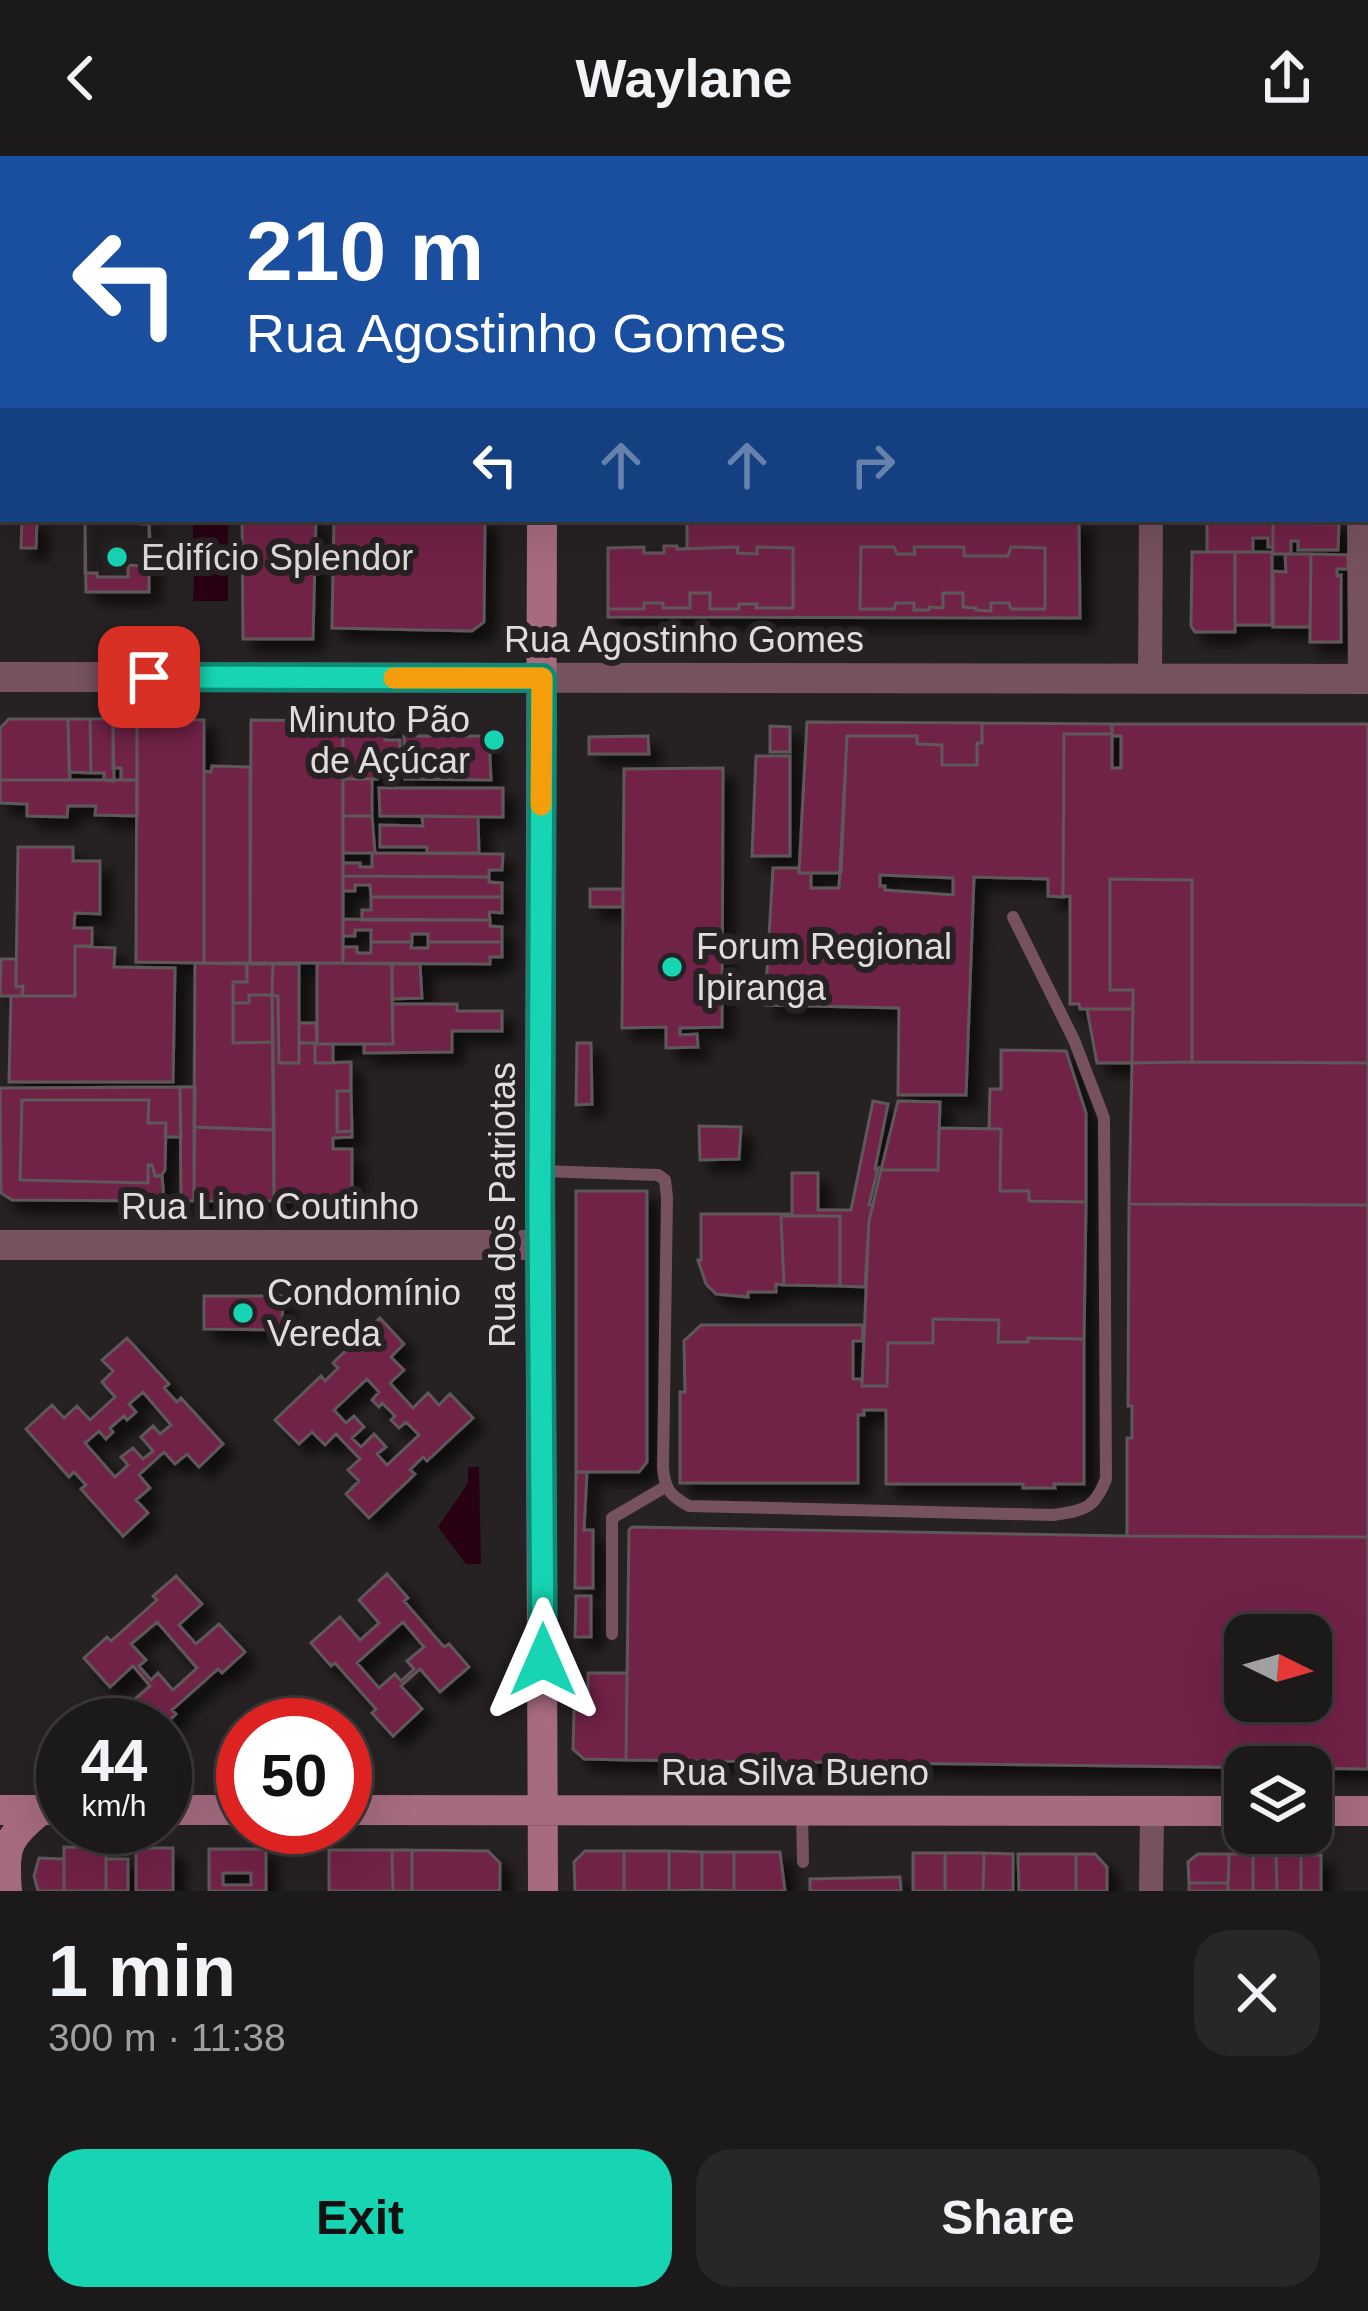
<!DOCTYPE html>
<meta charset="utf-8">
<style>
body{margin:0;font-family:Arial,sans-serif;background:#292627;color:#f1f3f6;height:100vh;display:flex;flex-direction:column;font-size:45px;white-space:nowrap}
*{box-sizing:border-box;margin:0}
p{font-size:39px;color:#a0a0a2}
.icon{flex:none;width:66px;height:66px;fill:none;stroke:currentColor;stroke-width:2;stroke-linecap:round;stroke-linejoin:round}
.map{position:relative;height:1735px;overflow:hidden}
.side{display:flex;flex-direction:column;background:#1c191a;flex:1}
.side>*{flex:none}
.banner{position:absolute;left:0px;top:0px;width:1368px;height:366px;box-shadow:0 12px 48px #0002,0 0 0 3px #3a3839;background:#1a4fa0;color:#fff;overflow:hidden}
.needle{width:78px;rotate:95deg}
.buttons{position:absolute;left:1224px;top:1458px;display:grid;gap:24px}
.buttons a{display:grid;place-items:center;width:108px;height:108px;border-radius:24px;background:#1c191a;box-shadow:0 12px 48px #0002,0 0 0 3px #3a3839;font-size:60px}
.speed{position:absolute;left:36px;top:1542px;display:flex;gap:24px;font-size:60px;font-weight:700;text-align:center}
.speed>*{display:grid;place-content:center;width:156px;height:156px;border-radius:50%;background:#1c191a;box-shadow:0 12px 48px #0002,0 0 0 3px #3a3839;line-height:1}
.speed small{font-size:30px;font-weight:400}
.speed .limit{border:18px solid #d22;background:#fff;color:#111}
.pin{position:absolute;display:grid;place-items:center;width:102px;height:102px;color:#fff;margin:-51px;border-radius:24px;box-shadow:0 6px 18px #0006}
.me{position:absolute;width:132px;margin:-66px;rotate:0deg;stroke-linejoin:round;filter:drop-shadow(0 0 9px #0008)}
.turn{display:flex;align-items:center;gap:42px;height:252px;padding:0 48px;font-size:54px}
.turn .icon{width:156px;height:156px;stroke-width:2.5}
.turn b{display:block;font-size:84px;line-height:102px}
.lanes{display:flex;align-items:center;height:114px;padding:0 48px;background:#0003;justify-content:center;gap:60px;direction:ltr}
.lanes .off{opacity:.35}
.round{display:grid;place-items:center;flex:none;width:126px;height:126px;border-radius:36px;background:#292627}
.head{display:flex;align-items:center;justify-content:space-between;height:204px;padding:0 48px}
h1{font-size:72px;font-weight:700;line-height:90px}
.action{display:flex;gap:24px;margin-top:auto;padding:24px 48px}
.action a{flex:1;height:138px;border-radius:36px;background:#17d5b3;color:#111;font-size:48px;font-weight:700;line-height:138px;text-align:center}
.action a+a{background:#292627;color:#f1f3f6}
header{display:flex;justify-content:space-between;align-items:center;height:156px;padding:0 48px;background:#1c191a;font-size:54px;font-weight:700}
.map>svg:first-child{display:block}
</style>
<header><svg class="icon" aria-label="back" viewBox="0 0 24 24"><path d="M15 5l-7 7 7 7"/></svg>Waylane<svg class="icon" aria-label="share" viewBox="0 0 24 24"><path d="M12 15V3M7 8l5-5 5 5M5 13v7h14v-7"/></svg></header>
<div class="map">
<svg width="1368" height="1735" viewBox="0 0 1368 1735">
<defs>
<filter id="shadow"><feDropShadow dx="11" dy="11" stdDeviation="6" flood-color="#0009"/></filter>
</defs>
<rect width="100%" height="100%" fill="#262122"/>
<path fill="#280113" d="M193,363H228V445H193L194,420H207V385L193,384Z
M468,1311H479L481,1408H466L438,1371L468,1327Z"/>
<path fill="#712147" stroke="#5e585a" stroke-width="3" fill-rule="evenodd" filter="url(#shadow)" d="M5,0H183V3H3V115H0V5Z
M590,1H703L588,3Z
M22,363H37L36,392H21Z
M85,363H149V436H86Z
M85,363H141V368H149L150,384L141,385V410L128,409V421H97V417H85Z
M242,363H316L313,483H243Z
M334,363H485L484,466L472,475L332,472Z
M687,363H1079L1080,462L608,461V453H644V447H663V452H690V437H710V453H739V448H757L756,452H793V392L757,391V398L737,397L738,391L687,393ZM861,391H894L897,398H915L914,391H964V400H1008L1011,391L1045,392V453H1011L1009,447H991V455L976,454V452L963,451V437H943V452L929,451V454H914V447H896L894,453H860Z
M1207,363H1273V391H1268V382H1253V396H1207Z
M1273,363H1339V368L1273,367Z
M1273,367L1339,368L1338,394H1298V385H1291V398H1273Z
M664,390H677V393L738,391L737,397L757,398V391L793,392V452H756L757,448H739V453H710V437H690V452H663V447H644V453H608V392L644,391V397H664Z
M861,391H894L897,398H915L914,391H964V400H1008L1011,391L1045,392V453H1011L1009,447H991V455L976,454V452L963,451V437H943V452L929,451V454H914V447H896L894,453H860Z
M1192,396H1235V476H1195L1191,470Z
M1235,396H1272V469H1235Z
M1285,398H1311L1310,471H1273V415L1286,416Z
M1311,398L1348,399V413H1337V420L1341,419V486H1310Z
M9,563H68L70,624H0V572Z
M68,563H90L91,617L69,616Z
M90,563H113L114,625L104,624V617H91Z
M113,563H137V624H121V612H113Z
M137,563L204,564V807L136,806Z
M251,564L343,565V807H250Z
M343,565L384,566L385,584H400V616H384V597H379L380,614L375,613L377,623H343Z
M807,566L982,567V587H977V609H942V589L917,588V580H847L841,717H799Z
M982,567L1112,568V578H1064L1063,741L1048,740V723L974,721L966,939H898L899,852L765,849L773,712H799V717H811V732H839L847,580H917V588L942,589V609H977V587H982ZM880,719L953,722V739L885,734V730H880Z
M1112,568H1368V907L1192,906V724L1110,723V834H1133V853H1080L1079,848H1070V740L1063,741L1064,578H1112ZM1112,580H1121V612H1112Z
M770,570L790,571V596H770Z
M404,580H489L491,624L405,623Z
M648,580L649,598H589V581Z
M756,600H790V700H752Z
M212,610L250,611V807H204V615L211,616Z
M723,612L722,871L680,872V879L697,878L698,891L666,892V871L622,872L624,613Z
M343,623H372V660H343Z
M0,624H137V660L95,659L96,650H68L67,661L27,660V648L0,647Z
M379,632H503V661L380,660Z
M343,660H372L375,697H343Z
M422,660L478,661L479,697H427V691H380V669L423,670Z
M18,691H73V705H100V758L75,757L74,772H92V790H75V840H22L23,830L16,831Z
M372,697L503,698L502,714H489V721L343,720V707H360V711H372Z
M343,720L489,721V726L502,727V741H371L370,729H355V735H343Z
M1110,723L1192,724V906L1132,907L1133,834H1110Z
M590,733H623V751H590Z
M371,741H502V757L489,756L490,764H362V754H371Z
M343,763L490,764V770L502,771V786H428V778H412V786H371V774H355V780H343Z
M371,786H412L411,792H428V786H502V801H490V808L343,807V791H357V797H371Z
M75,790L115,792L114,811L175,812L173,926H9L11,840H75Z
M1,803H16V831L23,830L22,840H0Z
M195,807L247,808V826H233V887L273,886L274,974L194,971Z
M317,807L392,808L393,888H317Z
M247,808H273L272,839H249V847H233V826H247Z
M273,808H299V907H279L278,840L272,839Z
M392,808H420L422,842L392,843Z
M249,839H272L273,886L233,887V847H249Z
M272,839L278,840L279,907H299V887H315V907L351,906V935H337V976L352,975V981L333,982V993H352V1046L274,1045Z
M392,848H457V855H502V875H452V896L364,897V888H393Z
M1087,853H1133L1132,907H1097Z
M299,867H316L317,888H333V907H315V887H299Z
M577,887H591L592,948L576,949Z
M1001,894L1066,895L1086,957V1046L1029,1045V1035H1000L1001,973H989L990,933H1001Z
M1192,906L1368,907V1049L1129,1048L1132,907Z
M180,931L181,981H165L166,967H148L149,944H22L20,1024L148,1027V1009H152L155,1020L162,1019L164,1045L12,1044L1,1037L0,932Z
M180,931H195L194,1045H181Z
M337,935H351L352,975L337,976Z
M22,944H149L148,967H166L165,1014L161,1020H155L152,1009H148V1027L20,1024Z
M873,945L888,948L875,1013L878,1012L869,1049H873L869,1065L865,1131L840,1130V1060H781L784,1129L776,1128V1136H748V1141L716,1138L706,1128L698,1104H701V1058H792V1017H818V1054H851Z
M898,945L940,946L938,1014H881Z
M699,970L741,971L739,1003L700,1004Z
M194,971L274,974V1045H194Z
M939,972L1001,973L1000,1035H1029V1045L1086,1046L1084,1183L1028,1182V1186H998L999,1164L933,1163V1187H888L887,1230H862L869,1065L881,1014H938Z
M576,1035H647V1306L639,1316H576Z
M1129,1048L1368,1049V1381L1127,1380V1282H1132V1250H1128Z
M781,1060H840V1130L784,1129Z
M204,1140H283L282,1174L204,1173Z
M380,1162L404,1188L391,1201L404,1214L390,1227L413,1252L428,1237L439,1249L450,1238L473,1262L427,1305L423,1301L410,1314L415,1318L369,1362L346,1338L359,1325L348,1314L360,1303L336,1278L325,1289L312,1276L299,1288L275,1264L321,1220L325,1225L338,1212L333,1207Z
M933,1163L999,1164L998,1186H1028V1182L1084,1183V1328H1054L1055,1332H1023V1328H886V1254H864V1259H858V1327H680V1236H685L684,1185L701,1169H863L862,1185H853V1223H862V1230H887L888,1187H933Z
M127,1182L169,1228L164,1232L177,1246L181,1242L223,1288L199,1311L187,1298L175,1308L164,1296L139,1319L150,1332L136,1344L148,1357L123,1380L81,1333L86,1329L74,1316L69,1321L26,1273L52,1249L64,1262L77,1250L90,1264L115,1241L102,1226L113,1215L102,1204Z
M367,1223L379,1236L372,1244L379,1251L382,1247L395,1260L391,1264L399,1272L406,1266L419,1279L387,1309L377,1298L386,1291L374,1278L361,1291L352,1282L364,1271L354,1260L346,1267L334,1254Z
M143,1236L171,1269L160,1278L153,1270L141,1281L153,1295L143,1303L133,1292L121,1301L128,1309L115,1321L85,1287L99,1275L106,1283L113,1276L110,1272L124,1260L127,1264L136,1256L129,1248Z
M576,1316H587L584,1374H593V1432H575Z
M632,1371L1127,1380L1368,1381V1613L626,1604L629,1374ZM1245,1479H1311V1545H1245Z
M387,1418L408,1442L404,1445L444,1491L449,1488L469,1511L440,1536L420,1513L401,1530L422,1553L393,1580L372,1557L376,1553L335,1507L331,1510L311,1487L340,1461L360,1484L379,1467L359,1444Z
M176,1420L202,1448L179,1469L196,1488L219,1468L245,1496L222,1517L218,1513L172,1554L176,1558L165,1569H144L127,1550L150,1530L133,1510L110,1531L84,1502L107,1481L111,1485L157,1444L153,1440Z
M576,1440H591V1481H575Z
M157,1466L197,1512L173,1534L158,1517L151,1524L139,1510L146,1504L131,1488Z
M403,1466L424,1491L407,1505L414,1513L401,1525L395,1518L379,1532L357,1507Z
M588,1517H627L626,1604L584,1603L573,1593L574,1554H582V1541H588Z
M64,1691L106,1692V1735H64Z
M136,1692H173V1735H136Z
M209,1693H266V1735H209ZM223,1717H251V1729H223Z
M329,1694H392L393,1735H329Z
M392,1694H412V1735H393Z
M412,1694L488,1695L500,1707V1735H412Z
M585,1695H624V1735H575L574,1706Z
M624,1695H669V1735H624Z
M669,1695L702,1696V1734L669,1735Z
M702,1696H734V1735L702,1734Z
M734,1696H780L785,1735H734Z
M913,1697H945V1735H913Z
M945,1697H984L983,1735H945Z
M984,1697L1013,1698V1735H983Z
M1018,1698H1076V1735H1019Z
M1076,1698H1095L1107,1711V1735H1076Z
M1198,1698H1229L1228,1727H1189L1188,1706Z
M1229,1698H1253V1735H1228Z
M1253,1698H1276L1277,1735H1253Z
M1276,1698L1301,1699V1735H1277Z
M1301,1699H1321V1735H1301Z
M39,1702L64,1703V1735H38L34,1720Z
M106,1703H128V1735H106Z
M900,1721L901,1735H810V1723Z
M1189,1727H1228V1735H1189Z"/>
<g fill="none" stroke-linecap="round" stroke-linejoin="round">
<path stroke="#76515f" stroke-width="12" d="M541,1015L658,1019L665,1024L667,1041L663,1312C665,1333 670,1340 689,1350L1053,1359C1084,1354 1094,1354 1106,1323L1104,962L1074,884L1013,761
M612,1478V1362L665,1331
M802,1656L803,1706"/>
<path stroke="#76515f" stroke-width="24" d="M1153,0V3
M1358,0V3
M1359,363L1360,523
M1150,523L1151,363
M1151,1735L1152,1655"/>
<path stroke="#76515f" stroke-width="30" d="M0,521L1368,523
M0,1089H540"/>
<path stroke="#a66b81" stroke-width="30" d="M543,3V0
M542,363L540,1015L543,1735
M0,1654H63
M165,1654H243
M345,1654L1245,1655
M1311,1655H1368
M7,1735C3,1690 7,1682 41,1654"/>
</g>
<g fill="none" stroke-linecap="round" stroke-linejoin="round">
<defs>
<path id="route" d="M149,521L542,522L540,1052L543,1504"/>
</defs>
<use href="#route" stroke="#0f8a74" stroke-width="30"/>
<use href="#route" stroke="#17d5b3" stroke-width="21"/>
<path stroke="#f59e0b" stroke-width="21" d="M394,522H542L541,649"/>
</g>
<g fill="#17d5b3" stroke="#262122" stroke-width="4.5">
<circle cx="117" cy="401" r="12"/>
<circle cx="494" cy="584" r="12"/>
<circle cx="672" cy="811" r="12"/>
<circle cx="243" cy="1157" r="12"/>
</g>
<g text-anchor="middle" stroke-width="12" stroke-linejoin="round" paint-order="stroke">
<g font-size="36" fill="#e0dcde" stroke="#262122" text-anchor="start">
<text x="141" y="414">Edifício Splendor</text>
<text x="470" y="576" text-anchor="end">Minuto Pão<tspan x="470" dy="41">de Açúcar</tspan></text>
<text x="696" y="803">Forum Regional<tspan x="696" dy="41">Ipiranga</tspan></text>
<text x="267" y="1149">Condomínio<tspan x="267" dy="41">Vereda</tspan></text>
</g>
<g font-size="36" fill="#e0dcde" stroke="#262122">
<text x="684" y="496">Rua Agostinho Gomes</text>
<text transform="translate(502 1049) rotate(-90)" y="13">Rua dos Patriotas</text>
<text x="270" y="1063">Rua Lino Coutinho</text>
<text x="795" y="1629">Rua Silva Bueno</text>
</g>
</g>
</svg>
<div class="buttons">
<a><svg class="needle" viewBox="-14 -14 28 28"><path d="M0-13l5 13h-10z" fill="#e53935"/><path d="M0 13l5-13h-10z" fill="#a0a0a2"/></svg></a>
<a><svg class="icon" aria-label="layers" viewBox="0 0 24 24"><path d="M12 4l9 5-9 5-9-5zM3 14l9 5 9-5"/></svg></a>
</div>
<div class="speed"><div>44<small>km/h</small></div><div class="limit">50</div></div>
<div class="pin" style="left:149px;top:521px;background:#d93025"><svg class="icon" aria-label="arrive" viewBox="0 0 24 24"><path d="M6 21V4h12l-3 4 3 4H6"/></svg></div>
<svg class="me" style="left:543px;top:1504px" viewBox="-20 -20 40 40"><path d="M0-17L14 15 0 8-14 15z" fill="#17d5b3" stroke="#fff" stroke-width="4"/></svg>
<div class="banner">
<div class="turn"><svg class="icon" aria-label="left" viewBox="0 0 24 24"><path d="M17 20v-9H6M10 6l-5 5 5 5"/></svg><div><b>210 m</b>Rua Agostinho Gomes</div></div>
<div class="lanes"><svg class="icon" aria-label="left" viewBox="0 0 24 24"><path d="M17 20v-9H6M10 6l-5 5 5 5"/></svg><svg class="icon off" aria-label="ahead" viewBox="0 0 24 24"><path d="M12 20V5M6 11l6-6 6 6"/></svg><svg class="icon off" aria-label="ahead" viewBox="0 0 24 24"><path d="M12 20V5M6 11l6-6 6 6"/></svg><svg class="icon off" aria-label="right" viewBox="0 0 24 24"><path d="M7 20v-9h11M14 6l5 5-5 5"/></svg></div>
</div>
</div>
<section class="side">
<div class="head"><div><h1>1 min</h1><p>300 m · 11:38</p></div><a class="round"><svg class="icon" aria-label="close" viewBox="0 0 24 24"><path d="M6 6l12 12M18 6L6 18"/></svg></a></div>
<div class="action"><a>Exit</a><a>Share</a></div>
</section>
